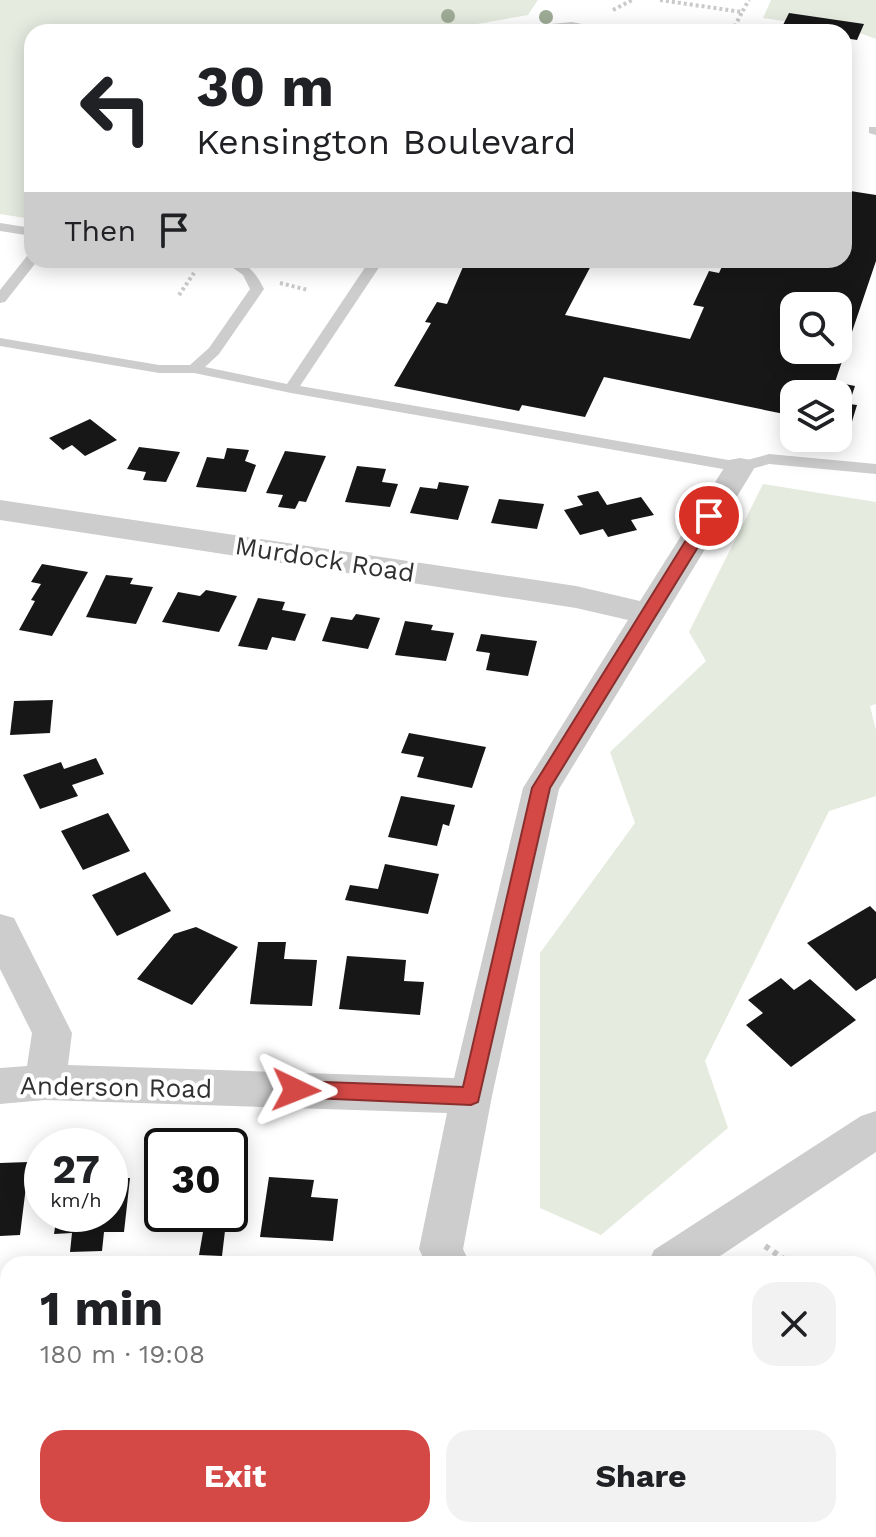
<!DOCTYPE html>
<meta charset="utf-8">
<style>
body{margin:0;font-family:"Work Sans",sans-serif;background:#f2f2f2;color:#202124;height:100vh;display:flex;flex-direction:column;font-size:30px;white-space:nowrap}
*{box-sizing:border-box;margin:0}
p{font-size:26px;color:#757577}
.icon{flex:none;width:44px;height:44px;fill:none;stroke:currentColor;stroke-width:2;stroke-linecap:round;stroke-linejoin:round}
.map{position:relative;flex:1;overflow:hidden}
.panel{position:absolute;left:0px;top:1256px;width:876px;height:282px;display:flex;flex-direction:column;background:#fff;border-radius:24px 24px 0 0;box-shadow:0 4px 20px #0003}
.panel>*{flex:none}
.top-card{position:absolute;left:24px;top:24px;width:828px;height:244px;border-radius:24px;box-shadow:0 4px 20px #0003;background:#fff;color:#202124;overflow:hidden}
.tools{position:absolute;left:780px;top:292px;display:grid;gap:16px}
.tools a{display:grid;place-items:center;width:72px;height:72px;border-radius:16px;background:#fff;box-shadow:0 4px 20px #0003;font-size:40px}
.speed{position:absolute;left:24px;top:1128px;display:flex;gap:16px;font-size:40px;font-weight:700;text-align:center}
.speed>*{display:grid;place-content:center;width:104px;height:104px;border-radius:50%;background:#fff;box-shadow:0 4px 20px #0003;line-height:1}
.speed small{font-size:20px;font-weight:400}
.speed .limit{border:4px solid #111;border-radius:12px;background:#fff;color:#111}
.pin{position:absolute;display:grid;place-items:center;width:68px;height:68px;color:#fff;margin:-34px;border:4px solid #fff;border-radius:50%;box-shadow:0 2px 8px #0007}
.me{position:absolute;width:88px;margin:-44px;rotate:92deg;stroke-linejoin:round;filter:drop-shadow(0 0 6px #0008)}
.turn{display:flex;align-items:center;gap:28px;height:168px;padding:0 40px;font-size:36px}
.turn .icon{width:104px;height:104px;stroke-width:2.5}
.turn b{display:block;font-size:56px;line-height:68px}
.then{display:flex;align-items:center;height:76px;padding:0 40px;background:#0003;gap:16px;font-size:30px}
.round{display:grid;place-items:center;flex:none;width:84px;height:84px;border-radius:24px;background:#f2f2f2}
.headline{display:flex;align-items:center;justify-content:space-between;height:136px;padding:0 40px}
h1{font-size:48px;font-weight:700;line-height:60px}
.button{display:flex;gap:16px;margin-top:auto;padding:16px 40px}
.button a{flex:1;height:92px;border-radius:24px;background:#d44845;color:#fff;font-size:32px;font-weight:700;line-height:92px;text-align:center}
.button a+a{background:#f2f2f2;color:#202124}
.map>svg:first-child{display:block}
</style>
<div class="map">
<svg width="876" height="1537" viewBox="0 0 876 1537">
<rect width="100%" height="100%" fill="#fff"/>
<path fill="#e5ebdf" d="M0,0H538L528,15L432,32H32V219L0,214Z
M771,0H876V39L857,32L763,18Z
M763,484L876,502V704L870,706L876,730V796L829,811L705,1061L728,1128L601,1235L540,1208V953L635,823L610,752L706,661L689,632Z"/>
<path fill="#171717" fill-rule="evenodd" d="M789,13L864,24L857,40L844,38V32L781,29Z
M844,190L876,195V261L835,382L855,386L849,404L857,405L850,428L838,425V394H794V416L604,377L585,417L522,405L519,411L394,386L431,323L425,322L437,302L447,304L466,260H594L565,315L690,339L704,307L693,305L709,271L719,273L725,260H844ZM794,306H838V350H794Z
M90,419L117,440L85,456L72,445L63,450L49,438Z
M139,447L180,452L166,482L143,480L146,472L127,469Z
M227,448L249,450L245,461L256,465L246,492L196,487L207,457L224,459Z
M285,451L326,456L306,502L299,501L295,509L278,507L283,495L266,493Z
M357,466L386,469L382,482L398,484L390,507L345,502Z
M439,482L469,486L458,520L410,513L420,487L437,489Z
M598,491L607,505L641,497L654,515L631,520L637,530L608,537L603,529L580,535L564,510L583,505L577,496Z
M499,499L544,504L537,529L491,523Z
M42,564L88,572L52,636L19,630L35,601L31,600L41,584L31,582Z
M106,575L133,578L130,584L153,587L136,624L86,617Z
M206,590L237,596L219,632L162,622L178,592L200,596Z
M258,598L285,602L282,610L306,614L295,641L272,637L267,650L238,646Z
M356,614L380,618L368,649L322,641L331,617L352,620Z
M405,621L433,625L431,630L454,633L446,661L395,655Z
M481,634L537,641L528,676L486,670L490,653L476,651Z
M53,700L50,733L10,735L14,701Z
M409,733L486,747L472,788L417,777L424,757L401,753Z
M96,758L104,774L72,785L78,796L40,809L23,775L61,762L64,769Z
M401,796L455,805L449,826L443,824L437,846L388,837Z
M108,813L130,851L83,870L61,831Z
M385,864L439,874L428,914L345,900L350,885L378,889Z
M145,872L171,911L117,936L92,895Z
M870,906L876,912V978L856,991L807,943Z
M196,927L238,947L192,1005L137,979L174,934Z
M258,942H286L284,959L317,960L312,1006L250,1004Z
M347,956L406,960L404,981L424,982L420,1015L339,1009Z
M781,978L794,990L810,979L856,1020L791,1067L746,1025L763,1013L748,1000Z
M29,1162L20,1235L0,1236V1163Z
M269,1177L314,1180L311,1197L338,1199L333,1241L260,1237Z
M110,1178H130L124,1232H104L102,1251L70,1252L72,1233L54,1234L57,1214H110Z
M162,1214H227L222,1256L199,1255L203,1232L158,1230Z
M876,1505V1537L595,1536L617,1530H868V1507Z"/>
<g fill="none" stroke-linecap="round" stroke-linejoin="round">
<path stroke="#cacaca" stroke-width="4" stroke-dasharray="3 3" stroke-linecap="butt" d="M660,0L742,12L749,0
M613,10L632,0
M732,32L742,12
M280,283L308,290
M179,295L194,273"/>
<path stroke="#cacaca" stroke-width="6" stroke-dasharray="5 5" stroke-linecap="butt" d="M765,1246L791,1264
M252,1537L258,1530"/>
<path fill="#cdcdcd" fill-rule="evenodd" d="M572,22L621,32L572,28L491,32L497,29Z
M869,127H876V135L869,133Z
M0,223L32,228V236L0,231Z
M32,255V260H38L5,302L0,303V290L27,256Z
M222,260C245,260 254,269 264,289L219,354L205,367L287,384L370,260H384L300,386L740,462L769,454L876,464V474L769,464L740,472L291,393L194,373H159L0,346V338L159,365H190L209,348L250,289L243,275Z
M868,1330H876V1352H868Z
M84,1530H108V1537H84Z
M511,1530H536L534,1537H509Z"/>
<path fill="#cdcdcd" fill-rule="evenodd" d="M740,458L751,460L755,467L559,789L492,1096L463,1249L470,1264H426L419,1249L447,1113L45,1100L0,1104V1068L27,1066L32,1033L0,969V914L14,918L72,1033L68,1065L454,1078L523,788L628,620L576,608L0,520V500L576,586L640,601L729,460Z
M876,1111V1152L708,1264H648L654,1250L861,1116Z"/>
</g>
<g fill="#9eac96">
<circle cx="448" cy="16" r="7"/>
<circle cx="546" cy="17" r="7"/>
</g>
<path fill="#d44845" stroke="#8a2f2d" stroke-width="2" d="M709,511L717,516L550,788L478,1102L471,1105L289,1097L285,1090L289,1084L296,1081L463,1087L532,788L701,516Z"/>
<g text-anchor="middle" stroke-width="8" stroke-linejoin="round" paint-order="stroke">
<g font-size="26" fill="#303030" stroke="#fff">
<text transform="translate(325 559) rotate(9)" y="9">Murdock Road</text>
<text transform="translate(116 1087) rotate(1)" y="9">Anderson Road</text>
</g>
</g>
</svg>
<div class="tools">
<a><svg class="icon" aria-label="search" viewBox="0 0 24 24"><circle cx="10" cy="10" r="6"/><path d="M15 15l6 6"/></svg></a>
<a><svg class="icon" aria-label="layers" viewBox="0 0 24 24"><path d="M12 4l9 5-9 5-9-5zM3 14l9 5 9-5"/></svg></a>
</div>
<div class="speed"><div>27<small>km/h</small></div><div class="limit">30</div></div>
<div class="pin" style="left:709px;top:516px;background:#d93025"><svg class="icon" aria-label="arrive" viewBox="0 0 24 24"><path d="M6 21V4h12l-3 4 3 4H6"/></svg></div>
<svg class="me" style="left:296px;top:1090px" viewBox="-20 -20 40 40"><path d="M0-17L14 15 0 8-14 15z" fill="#d44845" stroke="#fff" stroke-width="4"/></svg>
<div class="top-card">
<div class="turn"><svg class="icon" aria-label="left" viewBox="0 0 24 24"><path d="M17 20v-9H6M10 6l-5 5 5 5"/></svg><div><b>30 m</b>Kensington Boulevard</div></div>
<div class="then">Then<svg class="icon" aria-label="arrive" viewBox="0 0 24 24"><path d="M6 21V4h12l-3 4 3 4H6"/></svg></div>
</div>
<section class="panel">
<div class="headline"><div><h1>1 min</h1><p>180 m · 19:08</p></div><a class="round"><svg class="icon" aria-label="close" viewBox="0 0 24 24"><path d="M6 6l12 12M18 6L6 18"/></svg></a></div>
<div class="button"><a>Exit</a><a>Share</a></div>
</section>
</div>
